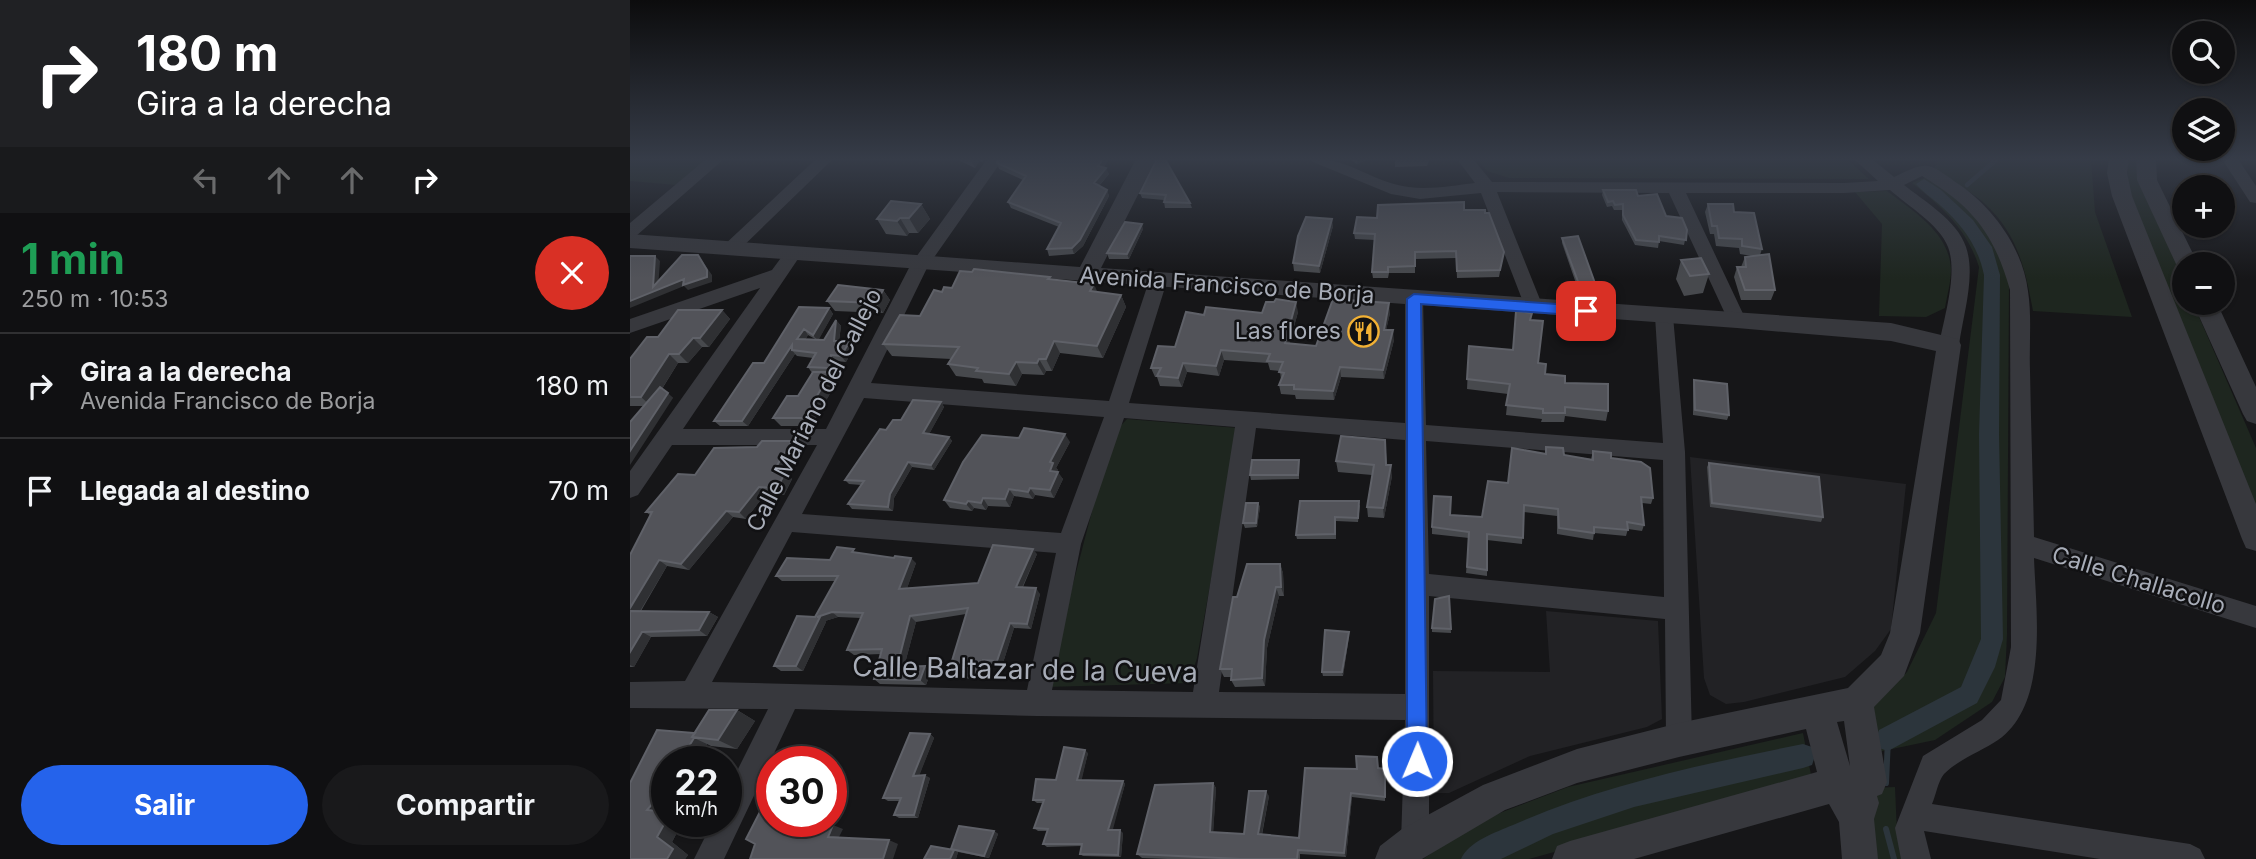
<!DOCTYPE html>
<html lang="es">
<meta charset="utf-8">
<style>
body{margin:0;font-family:Inter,sans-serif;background:#19191b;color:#f1f3f6;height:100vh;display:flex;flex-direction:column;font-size:26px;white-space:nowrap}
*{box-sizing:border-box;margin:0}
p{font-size:23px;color:#9c9d9f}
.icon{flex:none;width:38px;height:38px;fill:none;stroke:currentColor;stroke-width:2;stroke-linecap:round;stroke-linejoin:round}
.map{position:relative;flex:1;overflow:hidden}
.sheet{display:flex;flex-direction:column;background:#101012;width:630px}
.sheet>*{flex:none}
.banner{background:#202124;color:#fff;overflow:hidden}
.fabs{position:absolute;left:1542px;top:21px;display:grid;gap:14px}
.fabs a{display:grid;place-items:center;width:63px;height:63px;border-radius:50%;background:#101012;box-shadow:0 2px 5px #0004,0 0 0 2px #303032;font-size:35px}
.speed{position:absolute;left:21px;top:746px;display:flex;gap:14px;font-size:35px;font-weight:700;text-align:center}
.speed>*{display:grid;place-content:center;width:91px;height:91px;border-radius:50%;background:#101012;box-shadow:0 2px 5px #0004,0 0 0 2px #303032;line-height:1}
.speed small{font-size:18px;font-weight:400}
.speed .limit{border:10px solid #d22;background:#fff;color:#111}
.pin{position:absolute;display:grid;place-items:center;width:60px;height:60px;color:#fff;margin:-30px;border-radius:14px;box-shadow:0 4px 10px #0006}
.me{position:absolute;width:77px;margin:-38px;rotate:1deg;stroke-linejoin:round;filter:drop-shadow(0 0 5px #0008)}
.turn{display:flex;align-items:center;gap:24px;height:147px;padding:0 21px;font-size:32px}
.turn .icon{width:91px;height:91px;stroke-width:2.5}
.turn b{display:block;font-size:49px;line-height:60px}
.lanes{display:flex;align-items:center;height:66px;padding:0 21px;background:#0003;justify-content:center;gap:35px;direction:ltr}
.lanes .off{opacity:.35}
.round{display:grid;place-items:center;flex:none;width:74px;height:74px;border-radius:37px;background:#19191b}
.headline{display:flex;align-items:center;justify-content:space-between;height:119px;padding:0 21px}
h1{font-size:42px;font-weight:700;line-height:52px;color:#1e9e55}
.button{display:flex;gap:14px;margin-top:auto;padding:14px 21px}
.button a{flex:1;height:80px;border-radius:42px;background:#2563eb;color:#fff;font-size:28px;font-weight:700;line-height:80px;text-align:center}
.button a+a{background:#19191b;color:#f1f3f6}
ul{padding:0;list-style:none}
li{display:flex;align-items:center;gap:21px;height:105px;padding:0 21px;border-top:2px solid #303032}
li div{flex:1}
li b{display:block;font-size:26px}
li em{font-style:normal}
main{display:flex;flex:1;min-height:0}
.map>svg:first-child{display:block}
</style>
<main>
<section class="sheet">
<div class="banner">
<div class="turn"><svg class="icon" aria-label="right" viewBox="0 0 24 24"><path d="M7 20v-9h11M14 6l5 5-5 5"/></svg><div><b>180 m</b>Gira a la derecha</div></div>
<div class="lanes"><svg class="icon off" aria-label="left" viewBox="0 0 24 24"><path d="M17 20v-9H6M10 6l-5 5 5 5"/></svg><svg class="icon off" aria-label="ahead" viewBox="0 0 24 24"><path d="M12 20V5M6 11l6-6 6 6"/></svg><svg class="icon off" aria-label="ahead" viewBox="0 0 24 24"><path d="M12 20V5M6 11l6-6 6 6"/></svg><svg class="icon" aria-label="right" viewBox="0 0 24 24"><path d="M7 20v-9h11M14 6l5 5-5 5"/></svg></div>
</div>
<div class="headline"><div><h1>1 min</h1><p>250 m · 10:53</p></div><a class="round" style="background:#d93025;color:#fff"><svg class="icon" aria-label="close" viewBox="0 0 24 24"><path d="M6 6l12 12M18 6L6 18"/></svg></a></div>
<ul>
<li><svg class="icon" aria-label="right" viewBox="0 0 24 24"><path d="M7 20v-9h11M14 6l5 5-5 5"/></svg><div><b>Gira a la derecha</b><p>Avenida Francisco de Borja</p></div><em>180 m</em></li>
<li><svg class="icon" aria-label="arrive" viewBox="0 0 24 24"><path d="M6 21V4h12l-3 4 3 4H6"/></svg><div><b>Llegada al destino</b></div><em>70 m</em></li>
</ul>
<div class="button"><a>Salir</a><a>Compartir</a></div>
</section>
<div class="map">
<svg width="1626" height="859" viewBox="0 0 1626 859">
<rect width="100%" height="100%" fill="#161618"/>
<path fill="#222225" d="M1060,457L1276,484L1261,629L1245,651L1215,677L1114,702L1096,704L1080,695L1074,678Z
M916,611L1028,621L1032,719L1017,727L900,756L819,793H807L804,789L803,671L920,672Z"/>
<path fill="#1e261f" d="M0,159H77L46,185L0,181Z
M847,159H1217L1239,179L879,178L857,171Z
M1309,159H1461L1465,212L1502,317L1403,311C1395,269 1388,234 1354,203C1340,190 1319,181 1303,171Z
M1498,159H1509L1507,168L1554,281V303H1563L1626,448V507L1497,185Z
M1299,176L1328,197L1366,243L1379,284L1377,635L1375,677L1362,702L1305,740L1243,753L1237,713L1277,672L1306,613L1349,267C1337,229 1312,207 1282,183Z
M1257,191C1283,211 1320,233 1321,270C1321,282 1317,296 1315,308L1296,317L1249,316L1252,224L1225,192Z
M497,419L608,428L567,658L559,683L416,687L482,435Z
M1173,733L1182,780L899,859H793L849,821L938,787Z
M1265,787L1267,833L1274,859H1242L1241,788Z"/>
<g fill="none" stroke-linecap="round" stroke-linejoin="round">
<path stroke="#2c353c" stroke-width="4.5" d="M1337,185L1367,159"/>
<path stroke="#2c353c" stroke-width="6" d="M1256,783L1258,739
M1256,829L1264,859"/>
<path fill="#2c353c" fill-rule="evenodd" d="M1294,179L1311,190L1343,220L1362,247L1370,275L1369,434L1373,639L1365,667L1347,703L1258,751L1249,748L1246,739L1249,730L1331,687L1351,639L1349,434L1354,275C1348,246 1333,226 1311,206C1303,199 1293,192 1286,184Z
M1173,744L1182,747L1185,756L1182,765L1173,768L1004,807L923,834L871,859H831C838,842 866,832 883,825C976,784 1074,764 1173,744Z"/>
<path fill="#37383d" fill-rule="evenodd" d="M76,159H94L6,236L0,238V223Z
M186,159H203L105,254H93L90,250L93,246Z
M357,159H373L298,266L241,383L479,401L519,281L522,277H534L537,281L499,403L775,423V299L777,294H791L793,299L796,425L1033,443L1025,316L1027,311H1041L1043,316L1055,452L1062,740L1058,749L1049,753L1040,749L1036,740L1035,619L799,596V842L795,852L785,856L775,852L771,842L775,720L407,716L165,709L94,859H64L83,821H96V793L138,709L0,708V682L55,681L187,445H42L8,495L0,498V471L130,288L0,333V319L142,270L156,251H168L171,255L168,259L53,429H196L281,264ZM234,398L474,417L431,533L172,514ZM494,418L605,427L563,692L422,690L451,544ZM626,428L775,440V694L589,692ZM796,441L1033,460L1034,597L799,574ZM162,532L426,553L397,690L82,682Z
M681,159C715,158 733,175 764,184C790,192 819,186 845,183L827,159H843L862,182L1214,183L1248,181L1224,159H1242L1264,177C1300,159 1298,163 1330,185C1364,209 1393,249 1398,291C1402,317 1399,345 1400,371C1401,427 1403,482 1404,537L1626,606V628L1404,558C1406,612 1419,704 1368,740C1352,751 1329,759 1314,774C1308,781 1306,795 1302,804L1560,844L1570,849L1575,859H1470L1294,831L1301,859H1271L1265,828L1293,756L1352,720L1371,700L1381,647L1380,290C1364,233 1342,206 1292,176L1274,185C1294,201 1327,220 1336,247C1346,276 1333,315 1329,345L1326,350H1312L1309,345C1314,318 1328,273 1318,247C1309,224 1278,206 1260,190L1214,193H1056L1116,320L1114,325H1100L1098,320L1039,193L867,192L913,307L911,312H897L895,307L851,193L790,199L761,194L683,162Z
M1592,159H1608L1626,186V203L1620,202Z"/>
<path fill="#37383d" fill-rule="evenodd" d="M506,159H526L471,268L1261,323L1328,339L1331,345L1290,633L1274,676L1244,707L1257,782L1252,794L1247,796L1249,803L1244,819L1248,859H1212L1209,822L1199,804L1004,859H922L927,846L940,841L1187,772L1176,729L1049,757L947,783L875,810L792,859H745L750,846L772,829L853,785L947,749L1049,723L1218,688L1251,655L1260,633L1306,351L1261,341L1107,328L0,248V234L450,267ZM1214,721L1220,766L1207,722Z
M1479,159H1499L1497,173L1502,196L1626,504V551L1616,548L1612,539L1482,196L1477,173Z
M1506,159H1526L1527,180L1568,264H1554V271L1546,264L1507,180Z
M1563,303H1587L1626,387V424L1617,421L1613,414Z"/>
</g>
<path fill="#47494d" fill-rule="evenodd" d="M326,159H355L352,162L349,161L345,168Z
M368,159H479L474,167L479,174L469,186L477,190L479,196L453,246L444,254L419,256L417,249L429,227L381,208L378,202L393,180L369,169L367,163Z
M527,159L560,203L562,208H535L534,202V200L512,198L510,193Z
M720,159H739L727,164Z
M765,159H800L797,166L765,167Z
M973,190L1008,196L1057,230L1054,245L1029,241L1028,248L1005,245L992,220V210H984L982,206L977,207L972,195Z
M291,204L300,219L288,233H279L277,236L256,234L247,219Z
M1078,204L1104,212L1132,249L1130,255L1145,290L1141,300H1111L1104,277L1107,267H1111L1115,257L1122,256L1110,254L1109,248L1086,246L1084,234H1080L1075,212Z
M834,210L855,213L874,252L869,277L827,278L826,258L785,259V273H759L758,278H743L742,272L745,240L725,239L724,233L747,218Z
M703,226L690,273L664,271L663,263Z
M513,229L499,259H479L477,253Z
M932,238L966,286V291L949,292L932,243Z
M1051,260L1079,274L1073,293L1054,296L1046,279Z
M421,279L467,292L491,295L496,307L473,358L430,353L422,371H416L414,375L392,374L386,386L354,383L352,379L326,376L318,364L321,359L262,356L253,344L290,316L312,292L322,288Z
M253,290L260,300L253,313L205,311L197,301Z
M199,308L203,314L188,340H194L206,320L211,326L209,341L224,347L216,362L206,361L203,374L208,380L181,426H151L143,418L168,396L182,373L178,367L183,358L167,356L165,354L118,426H90L84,421L134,363ZM178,335L187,340H175Z
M92,310L100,319L79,347H72L58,363H48L32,389L43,398L14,406H0V359L28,337Z
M668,312L659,344L686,346L760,313L756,330L764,340L754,379L711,377L704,400L666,399L665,395L651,394L649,385L651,380L650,371L640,370L638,363L594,360L589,376L557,372L552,387L530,386L527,377H525L521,368L545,347L574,315Z
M902,313L901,320L908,363L915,374L935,383L978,411L976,421L935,416L934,422H911L912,419L876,415L878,394L837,389L839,346L883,350Z
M1064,380L1099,415L1097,420L1063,415V385Z
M311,402L314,407L299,434L319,437L322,441L304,470L282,467L264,498L263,511L222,509L218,504L231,485L219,484L215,480L256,430L271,420Z
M755,440L757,465L762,476L754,518L738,517L737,507L742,475L708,472L706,461Z
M162,441L168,448L153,473L162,479L154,495L136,493L116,519L103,517L59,570L37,566L11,611L79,612L88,617L77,636L21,637L4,667H0V555L20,515L16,512L65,475L127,447Z
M440,442L426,468L428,470L427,472L433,479L424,498L405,495L403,499L384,496L380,507L358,506L356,510L344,508L342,511L320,508L314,500Z
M916,447L934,455L961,459L963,451L981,458L1023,498L1021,504L1012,503L1014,525L1012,531L998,529L996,536L964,533L963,540L927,534V516L894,512L892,544L857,540V576L836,573L839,538L802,534V527L820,515L852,517L878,483L915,454Z
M669,460V479L621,480L620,475Z
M1079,463L1193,517L1191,522L1080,507L1077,467Z
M628,503L630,507L627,527L615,528L613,523Z
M730,505L728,522L706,521V539H667L666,535Z
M229,553L286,563L277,588L348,583L407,554L393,587L410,594L401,629L384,628L372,666L358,665L354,679L323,678L318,674L336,614L286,622L274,667L295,666L301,671L296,685L250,684L244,679L251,654L224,655L217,650L231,618L208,617L195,621L196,622L173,671H151L144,666L185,617L205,581H152L146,576Z
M650,564L653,573L654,596H649L637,648L635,686L605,687L601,680V677H594L590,669L607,597Z
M819,596L821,633L802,632V628Z
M719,636L713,676H693L692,672Z
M79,710H107L125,721L107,749L81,746L77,744L67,761H37V821H53L42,842L58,855L55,859H0V783L27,730L65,733Z
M300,734L304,738L289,775L300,778L288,818H269L264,815L270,801H258L253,798Z
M458,753L451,780L493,781L495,784L482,830L493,833L491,857L453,856L450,854L451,846L417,847L413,844L417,831H408L404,828L413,803H407L403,800Z
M748,768L755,769V801L722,797L716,857L670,854V859H537L512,858L507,854L583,783L586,788L583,832L614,834L639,796L632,835L669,838Z
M364,831L368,834L359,858L328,852L326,859H294L321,849Z"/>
<path fill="#2f3033" d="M344,159H348L349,161L345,168L342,162Z
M473,159H479L470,173L468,166Z
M727,159H739L727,164Z
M476,168L479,174L466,189L464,183Z
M477,190L479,196L453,246L444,254L442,248Z
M291,204L300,219L288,233L279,218Z
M270,218L279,233L277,236L267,221Z
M702,219L703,226L690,273L689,266Z
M512,224L513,229L499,259L497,254Z
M68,255L82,275V282L58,290L54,286L0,308V301L23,287L25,256L30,261L28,289Z
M464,284L469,296L460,291Z
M253,290L260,300L253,313L246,303Z
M491,295L496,307L473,358L467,346Z
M666,302L668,312L657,353L655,343Z
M759,303L760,313L754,340V330Z
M199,308L203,314L188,341L183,335Z
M92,310L100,319L79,347L70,338Z
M206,320L211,326L208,347L204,341Z
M174,329L178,335L172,345L167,339Z
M763,330L764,340L754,379L753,370Z
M63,338L72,347L58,363L49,354Z
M220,341L224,347L216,362L211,356Z
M424,341L430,353L422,371L416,359Z
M162,345V350L165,354L118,426L112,421Z
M591,350L594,360L589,376L586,366Z
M39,354L48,363L21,406L11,397Z
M201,355L206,361L204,374L199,368Z
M409,359L416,371L414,375L407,363Z
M386,362L392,374L386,386L379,374Z
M553,363L557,372L552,387L548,378Z
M710,367L711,377L704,400L703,391Z
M201,372L208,380L181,426L174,418Z
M38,393L43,398L0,465V451Z
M311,402L314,407L297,438L293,433Z
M435,434L440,442L426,468L428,470L424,479L420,471V462Z
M319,437L322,441L304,470L301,465Z
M162,441L168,448L149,479L143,472Z
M278,462L282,467L264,498L263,511L258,507L260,494Z
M761,465L762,476L754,518L753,508Z
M428,472L433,479L424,498L420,490Z
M155,473L162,479L154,495L147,488Z
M129,487L136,493L116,519L109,512Z
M400,488L405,495L403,499L398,492Z
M379,489L384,496L380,507L375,499Z
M353,498L358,506L356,510L351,503Z
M338,501L344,508L342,511L336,504Z
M628,503L630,507L627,527L626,523Z
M96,511L103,517L59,570L51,564Z
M403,549L407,554L390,592L386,587Z
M281,558L286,563L275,594L269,589Z
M29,560L37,566L7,616L0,612V608Z
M650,564L653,573L654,596L651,587Z
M646,587L649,596L637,648L635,686L632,678L634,640Z
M406,588L410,594L401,629L397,624Z
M79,612L88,617L77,636L69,630Z
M202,612L208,617L195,621L196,622L173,671L166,666L187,617Z
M280,616L286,622L273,671L267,667Z
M380,623L384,628L372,666L367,661Z
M12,632L21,637L4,667L0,665V652Z
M719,632V636L713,676L712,672Z
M353,660L358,665L354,679L349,674Z
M295,666L301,671L296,685L290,680Z
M107,710L125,721L107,749L88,740Z
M300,734L304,738L288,779L283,776Z
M64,738L77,744L67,761H50Z
M455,750L458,753L451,783L447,780Z
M295,775L300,778L288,818L284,815Z
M493,781L495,784L482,833L478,830Z
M583,783L586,788L583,836L580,832Z
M37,787V811L32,816L17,810Z
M636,791L639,796L631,838L628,834Z
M721,793L722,797L716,857L714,853Z
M37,819V821H53L42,842L58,855L55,859H37L27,837Z
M203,825L213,829L207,841L198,837Z
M490,830L493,833L491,857L488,855Z
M364,831L368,834L359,858L354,856Z
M259,840L268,844L263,859H253Z
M324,850L328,852L326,859H320Z"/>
<path fill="#525359" stroke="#5f6168" stroke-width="2" d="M368,159H473L468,166L476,168L464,183L477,190L450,240L442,248L417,249L431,223L378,202L396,176L367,163Z
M527,159H535L560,203L534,202L536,195L510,193Z
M973,190H1006L1008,196L1027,194L1036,216L1052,218L1057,230L1056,240L1029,236V242L1006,240L993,215V204L985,205L983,201L978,202Z
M261,201L291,204L279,218H270L267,221L247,219Z
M834,202V210H855V213H859L874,252L870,270L827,271L826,251L785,252V266L758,267V272H742L745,234L724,233L727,217L747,218L748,205Z
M1078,204H1103L1104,212L1124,213L1132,249L1112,246V239L1089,238L1087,226H1082Z
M676,217L702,219L689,266L663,263L668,236Z
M495,222L512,224L497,254L477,253Z
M948,236L966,286L950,287L932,238Z
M1139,254L1145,290H1115L1107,267H1116L1115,257Z
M52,255H68L77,270V277L53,285L54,279L0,301V256H25L23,287Z
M1071,258L1079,274L1060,276L1051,260Z
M344,269L420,277L418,279L464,284L460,291L491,295L467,346L424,341L416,359H409L407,363L386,362L379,374L346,371L348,368L318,364L329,347L253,344L270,315L290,316L304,290L312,292L314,287L322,288L330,271L342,272Z
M208,285L253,290L246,303L197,301Z
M646,299L666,302L655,343L686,346L703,299L759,303L754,330H763L753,370L710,367L703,391L664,389V385H649L654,373L649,372L653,362L637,361L640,354L591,350L586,366L553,363L548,378L527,376L531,368H521L528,346L545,347L556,312L574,315L576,307L632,313L636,302H644Z
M169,307L199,308L183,335L174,329L167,339L194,340L206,320L204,341H220L211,356L201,355L199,368L178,367L186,353L162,350V345L112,421H84L123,363H134Z
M48,310H92L70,338H63L49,354H39L11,397H0V359L17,337H28Z
M886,311L902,313L900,320L913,321L908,363L916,364L915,374L935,376V383L978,384V411L935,407V413H913V409L876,405L880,384L837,379L839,346L883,350Z
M183,372H201L174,418H143L157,396H168Z
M1064,380L1097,384L1099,415L1065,410Z
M30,387L38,393L0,451V422Z
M283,400L311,402L293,433L319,437L301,465L278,462L260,494L258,507L218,504L234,481L215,480L250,429L256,430L263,420H271Z
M394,428L435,434L420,462L423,463L420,471L428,472L420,490L400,488L398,492L379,489L375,499L353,498L351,503L338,501L336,504L314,500L333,462L352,435L389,438Z
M711,436L755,440L756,465H761L753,508L737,507L744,465L706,461Z
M132,441H162L143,472L155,473L147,488L129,487L109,512L96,511L51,564L29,560L0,608V555L22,512H16L48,474L65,475L84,448L127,447Z
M916,447L933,448L934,455L963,460V451L981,453V458L1011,462L1020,468L1023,498L1011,497L1014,525L997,522L998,530L964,527V533L929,528L928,509L894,505L893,538L857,534V570L837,567L839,532L802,527L804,496L821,497L820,515L852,517L858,481L878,483L882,448L916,454Z
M622,460H669L668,475H620Z
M1079,463L1189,477L1193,517L1082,503Z
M670,501H729L728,518L705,517V534L666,535Z
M616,503H628L626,523H613Z
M363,545L403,549L386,587L406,588L397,624L380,623L367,661L353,660L349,674H318L338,608L280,616L267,667L295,666L290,680L244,679L252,649L217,650L233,613L202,612L187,617H190L166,666H144L167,616L185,617L208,576H146L157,558L200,560L207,547L224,549L222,552L264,558L265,556L281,558L269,589L348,583Z
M617,564H650L651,587H646L634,640L632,678L601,680L602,669H590L603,597H607Z
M819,596L821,629L802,628L805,599Z
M0,611L79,612L69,630L12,632L0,652Z
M695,630L719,632L712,672H692Z
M79,710H107L88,740L62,737Z
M27,730L65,733L62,737L64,738L50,761H37V787L17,810L37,812V819L27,837L43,849L37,859H0V783Z
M280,733L300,734L283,776L295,775L284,815H264L271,798H253Z
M434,747L455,750L447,780L493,781L478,830H490L488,855L450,854L452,844H413L418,829L404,828L414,800H403L406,779L426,780Z
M726,756L747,757L748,768L755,769V797L721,793L714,853L668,850L667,859H611L507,854L525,785L583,783L580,832L614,834L619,791H636L628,834L669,838L675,768L727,769Z
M135,802L142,803V821H164L163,822L203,825L198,837L259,840L253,859H120L125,844L116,839Z
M329,826L364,831L354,856L321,849Z
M301,846L324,850L320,859H294Z"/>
<linearGradient id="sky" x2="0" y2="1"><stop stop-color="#0c0c0d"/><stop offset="0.57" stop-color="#363c48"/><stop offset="1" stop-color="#363c48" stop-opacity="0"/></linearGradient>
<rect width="1626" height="279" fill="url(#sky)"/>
<path fill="#2563eb" stroke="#184099" stroke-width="2" d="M784,294L956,306L963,311L956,316L791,304L797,761L794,769L787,772L780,769L777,761V299Z"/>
<defs>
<symbol id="restaurant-ring" viewBox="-11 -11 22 22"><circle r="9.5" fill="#111113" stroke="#f2b134" stroke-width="1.5"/><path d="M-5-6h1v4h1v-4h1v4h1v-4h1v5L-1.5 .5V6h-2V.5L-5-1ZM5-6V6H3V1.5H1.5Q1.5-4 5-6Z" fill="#f2b134"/></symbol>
</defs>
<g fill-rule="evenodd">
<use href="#restaurant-ring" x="716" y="314" width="35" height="35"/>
</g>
<g text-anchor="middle" stroke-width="5" stroke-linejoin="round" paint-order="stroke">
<g font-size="23" fill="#a8adb8" stroke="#111113">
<text transform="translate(597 285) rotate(4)" y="8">Avenida Francisco de Borja</text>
<text transform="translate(184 410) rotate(-63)" y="8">Calle Mariano del Callejo</text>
<text transform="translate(1509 580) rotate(17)" y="8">Calle Challacollo</text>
</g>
<g font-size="23" fill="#a8adb8" stroke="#111113" text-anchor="end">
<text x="711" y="339">Las flores</text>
</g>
<g font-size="28" fill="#a8adb8" stroke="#111113">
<text transform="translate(395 669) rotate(1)" y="10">Calle Baltazar de la Cueva</text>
</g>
</g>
</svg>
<div class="fabs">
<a><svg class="icon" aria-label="search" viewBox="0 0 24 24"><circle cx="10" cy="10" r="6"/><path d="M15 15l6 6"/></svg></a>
<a><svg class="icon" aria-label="layers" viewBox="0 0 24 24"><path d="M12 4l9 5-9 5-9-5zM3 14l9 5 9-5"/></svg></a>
<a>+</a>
<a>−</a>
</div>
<div class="speed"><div>22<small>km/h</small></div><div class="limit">30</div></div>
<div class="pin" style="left:956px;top:311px;background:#d93025"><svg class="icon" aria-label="arrive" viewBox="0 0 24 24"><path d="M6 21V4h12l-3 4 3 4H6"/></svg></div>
<svg class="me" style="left:787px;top:761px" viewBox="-20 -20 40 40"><circle r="17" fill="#2563eb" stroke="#fff" stroke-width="3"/><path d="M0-11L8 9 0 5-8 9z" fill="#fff"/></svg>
</div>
</main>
